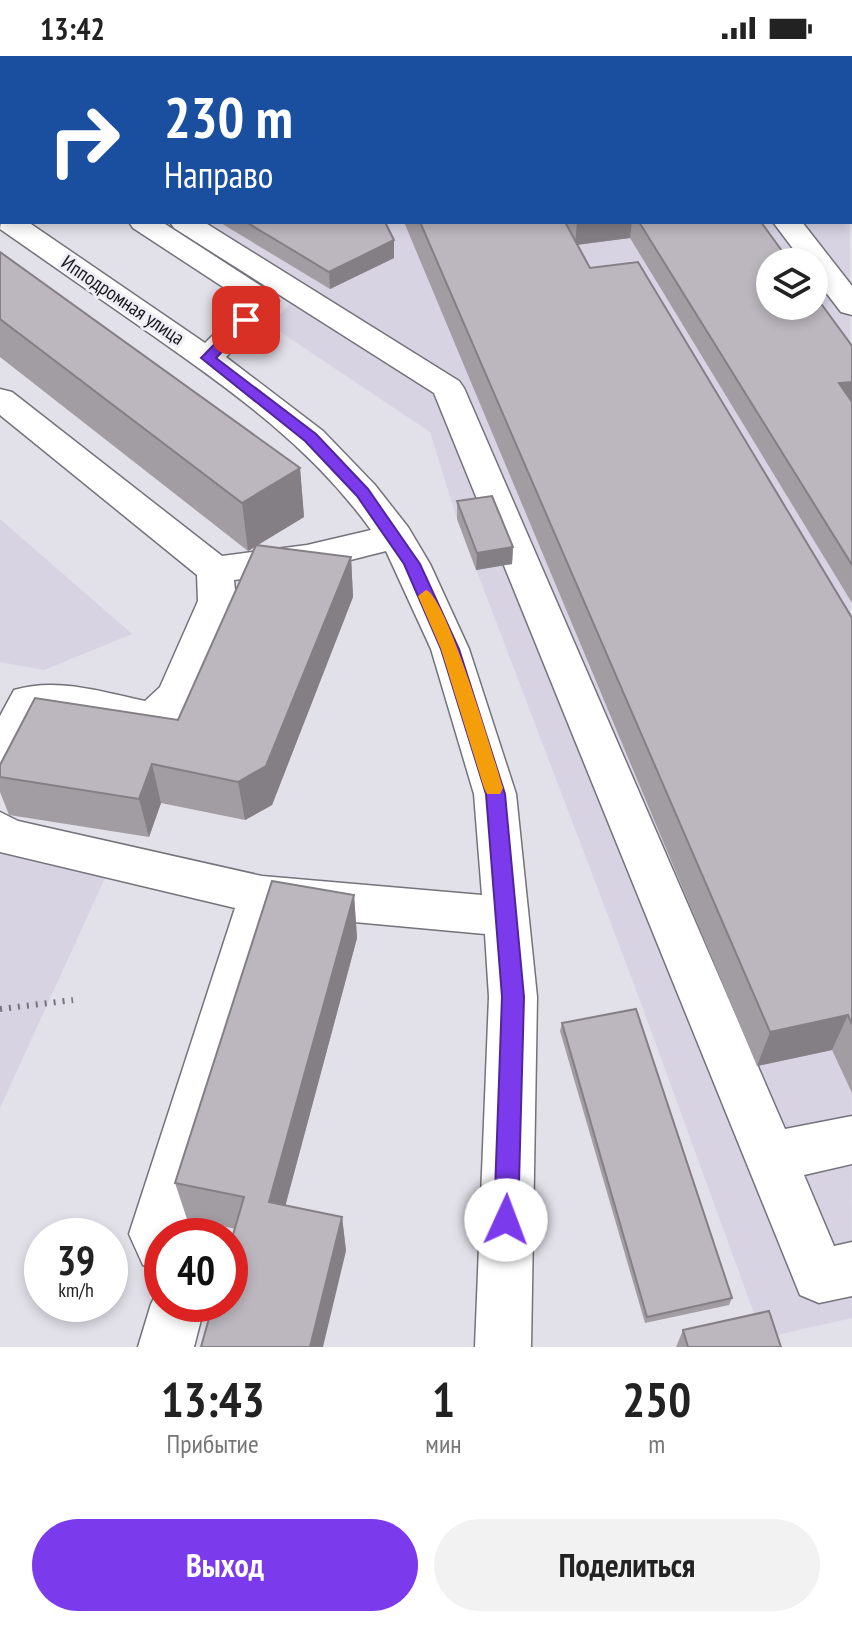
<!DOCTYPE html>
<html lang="ru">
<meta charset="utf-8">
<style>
body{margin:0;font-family:"PT Sans Narrow",sans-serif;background:#f2f2f2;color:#222;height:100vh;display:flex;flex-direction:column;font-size:30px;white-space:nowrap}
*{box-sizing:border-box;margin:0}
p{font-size:26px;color:#767676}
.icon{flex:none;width:44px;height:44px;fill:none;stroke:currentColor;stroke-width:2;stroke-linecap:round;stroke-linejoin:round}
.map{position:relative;height:1291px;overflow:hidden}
.side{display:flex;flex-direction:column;background:#fff;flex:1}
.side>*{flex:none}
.hud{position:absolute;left:0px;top:0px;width:852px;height:168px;box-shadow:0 4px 12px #0003;background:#1a4fa0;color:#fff;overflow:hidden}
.buttons{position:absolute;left:756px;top:192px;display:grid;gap:16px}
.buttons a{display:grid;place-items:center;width:72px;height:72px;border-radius:50%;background:#fff;box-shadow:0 4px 12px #0003;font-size:40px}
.speed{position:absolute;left:24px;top:1162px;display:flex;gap:16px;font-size:40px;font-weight:700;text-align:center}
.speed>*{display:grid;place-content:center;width:104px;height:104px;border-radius:50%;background:#fff;box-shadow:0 4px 12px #0003;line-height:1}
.speed small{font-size:20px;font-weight:400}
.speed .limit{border:12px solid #d22;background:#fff;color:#111}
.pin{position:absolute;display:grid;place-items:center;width:68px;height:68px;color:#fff;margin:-34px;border-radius:16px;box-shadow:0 4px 12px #0006}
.me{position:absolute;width:88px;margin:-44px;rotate:2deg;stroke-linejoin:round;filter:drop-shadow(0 0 6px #0008)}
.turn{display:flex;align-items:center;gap:28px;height:168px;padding:0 32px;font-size:36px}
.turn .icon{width:104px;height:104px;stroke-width:2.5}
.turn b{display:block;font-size:56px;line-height:68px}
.eta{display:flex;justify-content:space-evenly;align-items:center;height:136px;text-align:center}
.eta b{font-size:48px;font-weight:700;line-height:56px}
.cta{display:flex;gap:16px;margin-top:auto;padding:16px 32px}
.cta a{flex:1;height:92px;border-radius:48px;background:#7c3aed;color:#fff;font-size:32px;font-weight:700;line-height:92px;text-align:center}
.cta a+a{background:#f2f2f2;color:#222}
.status{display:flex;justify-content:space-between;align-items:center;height:56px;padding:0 40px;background:#fff;direction:ltr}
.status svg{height:22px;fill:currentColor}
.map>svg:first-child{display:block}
</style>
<div class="status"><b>13:42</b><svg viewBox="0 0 49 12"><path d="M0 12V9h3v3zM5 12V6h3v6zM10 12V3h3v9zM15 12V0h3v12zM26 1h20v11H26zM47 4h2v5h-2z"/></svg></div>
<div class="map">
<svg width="852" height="1291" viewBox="0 0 852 1291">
<rect width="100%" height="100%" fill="#e2e0e9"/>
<path fill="#d7d3e3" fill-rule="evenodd" d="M850,141L852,1262L763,1282L634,928L457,463L430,376L270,269L290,248L166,166H850ZM770,206H814V250H770Z
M0,463L132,578L44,614L0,606Z
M0,782L115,800L0,1052Z"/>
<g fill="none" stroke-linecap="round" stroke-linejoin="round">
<defs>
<path id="minor" d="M0,0L11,2H2V14Z
M134,0H220L133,2Z
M737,0H762L763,2H738Z
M850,66L852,67V84L850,83Z
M2,159V166H28L205,287L246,246L133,172L129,166H162L275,239L279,245L275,251L226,301L323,375L375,429L408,471L430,508L469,593L516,738L537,941L531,1291H475L489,941L485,878L278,859L183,1176L185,1180H162V1217L143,1209L129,1178L235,852L0,796V756L18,765L262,820L482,839L474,738L431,593L386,495L307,515L234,524L236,545L196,640L190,651L167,673L153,677L66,659L41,660L15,710L0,715V660L14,634C57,621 103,636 145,645L160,631L198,545L197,519L0,359V333L12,336L222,500L307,489L371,474C313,393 235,337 155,281C103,245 52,209 0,173Z
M170,166H204L459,325L464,332L785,1073L852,1060V1108L804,1119L834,1190L852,1186V1240L819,1247L800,1239L434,337L174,172Z
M773,166H802L852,230V259L841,256L814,221V206H803Z
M162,1227V1248H205L194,1291H138L151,1248Z"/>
</defs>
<use href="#minor" stroke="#74727a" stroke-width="3"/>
<path stroke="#76747b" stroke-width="6" stroke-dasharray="2 7" stroke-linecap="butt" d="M0,953L73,944"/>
<use href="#minor" fill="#fff" fill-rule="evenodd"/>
</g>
<path fill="#a29da3" d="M811,0H852V46L850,44V2H813Z
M219,166H385L394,202L330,233Z
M404,166H761L852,290V547L630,182L577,189L590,212L852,562V1037L832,994L757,1010Z
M0,196L300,412L304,461L258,489L351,501L353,541L272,749L245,764L161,747L149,781L9,759L0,736V709L178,664L255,491L248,495L0,301Z
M457,445L513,491L512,508L476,514L457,463Z
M354,839L357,882L285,1150L342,1161L346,1195L187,1163L175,1127Z
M562,967L732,1242L729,1249L645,1267L560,975Z
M683,1274L781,1291H676Z"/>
<path fill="#847f85" d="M577,166H632L630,182L575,189Z
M394,184V202L330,233L329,216Z
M852,326V350L839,327Z
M300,412L304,461L248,495L242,447Z
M513,491L512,508L476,514L477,497Z
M351,501L353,541L272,749L245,764L238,726Z
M152,708L161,747L149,781L139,743Z
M354,839L357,882L277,1181L269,1146Z
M848,959L832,994L757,1010L770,976Z
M342,1161L346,1195L323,1291H310Z"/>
<path fill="#bcb6be" stroke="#847f85" stroke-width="2" d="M309,0H457L438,2H250Z
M457,0H472L473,2H438Z
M472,0H558L540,2H473Z
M558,0H640L642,2H540Z
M246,166H385L394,184L329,216Z
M420,166H565L590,212L638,206L852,562V968L848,959L770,976Z
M639,166H761L790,206H770V250H814V238L852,290V326L839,327L852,346V509Z
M0,196L300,412L242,447L0,263Z
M492,440L513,491L477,497L457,445Z
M256,489L351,501L266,710L238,726L152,708L139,743L0,721V709L35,642L178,664Z
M272,825L354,839L269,1146L342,1161L310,1291H201L213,1248H230V1189L244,1141L175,1127Z
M636,953L732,1242L647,1261L562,967Z
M769,1255L781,1291H688L683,1274Z"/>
<path fill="#7c3aed" stroke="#51269a" stroke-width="2" d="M246,260L253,264L216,302L316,378L368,433L420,508L459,593L505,738L524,941L518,1164L515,1172L506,1176L498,1172L494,1164L502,941L486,738L441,593L404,508L357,440L305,385L201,302L241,261Z"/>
<path fill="#f59e0b" d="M426,534C447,541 494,703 503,732L500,738H487L484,732L441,593L418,540Z"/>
<g text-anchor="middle" stroke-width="6" stroke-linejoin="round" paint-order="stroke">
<g font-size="20" fill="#18171b" stroke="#efedf6">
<text transform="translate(123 244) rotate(34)" y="7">Ипподромная улица</text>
</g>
</g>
</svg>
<div class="buttons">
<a><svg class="icon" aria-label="layers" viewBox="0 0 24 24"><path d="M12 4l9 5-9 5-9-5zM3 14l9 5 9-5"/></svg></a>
</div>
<div class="speed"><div>39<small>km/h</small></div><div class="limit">40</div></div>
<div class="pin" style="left:246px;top:264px;background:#d93025"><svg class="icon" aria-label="arrive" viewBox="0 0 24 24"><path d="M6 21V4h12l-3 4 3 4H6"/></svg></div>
<svg class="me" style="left:506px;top:1164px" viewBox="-20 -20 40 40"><circle r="19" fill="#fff"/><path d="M0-13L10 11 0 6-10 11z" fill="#7c3aed"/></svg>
<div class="hud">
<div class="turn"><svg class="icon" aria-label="right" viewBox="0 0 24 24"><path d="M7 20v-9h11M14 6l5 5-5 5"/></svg><div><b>230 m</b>Направо</div></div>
</div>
</div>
<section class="side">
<div class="eta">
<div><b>13:43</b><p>Прибытие</p></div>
<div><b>1</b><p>мин</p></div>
<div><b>250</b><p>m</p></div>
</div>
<div class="cta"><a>Выход</a><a>Поделиться</a></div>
</section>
